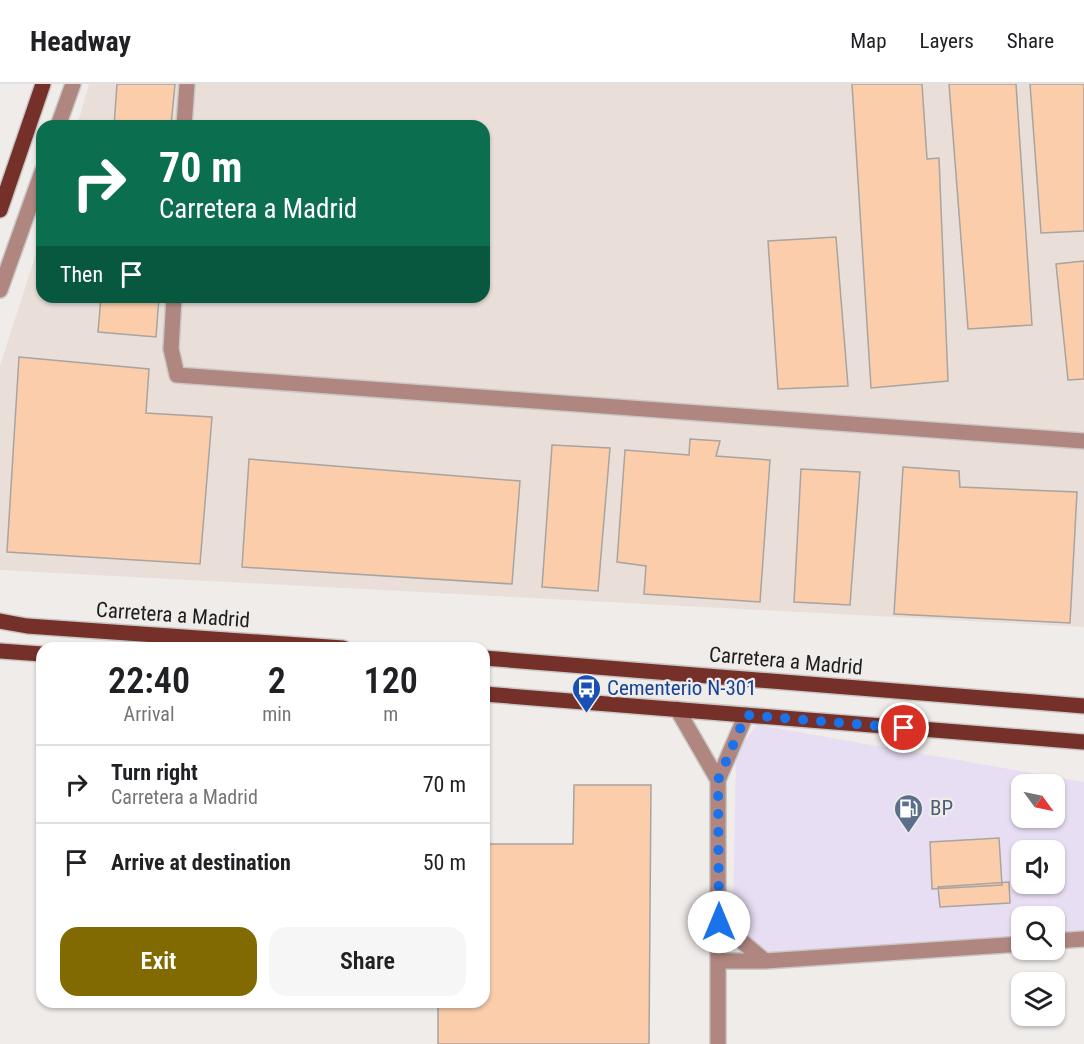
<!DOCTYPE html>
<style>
body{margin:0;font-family:"Roboto Condensed",sans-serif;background:#f6f6f6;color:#202124;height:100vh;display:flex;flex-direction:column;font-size:22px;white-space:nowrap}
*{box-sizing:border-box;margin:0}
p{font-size:20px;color:#757577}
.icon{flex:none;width:33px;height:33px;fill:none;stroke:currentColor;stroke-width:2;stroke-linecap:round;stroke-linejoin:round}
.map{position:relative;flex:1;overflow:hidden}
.panel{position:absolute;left:36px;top:558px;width:454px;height:366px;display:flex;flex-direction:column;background:#fff;border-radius:18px;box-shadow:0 2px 4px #0004}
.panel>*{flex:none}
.guide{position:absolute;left:36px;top:36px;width:454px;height:183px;border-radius:18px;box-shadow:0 2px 4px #0004;background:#0b6e4f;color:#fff;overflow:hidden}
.needle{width:39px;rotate:123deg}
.controls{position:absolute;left:1011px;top:690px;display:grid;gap:12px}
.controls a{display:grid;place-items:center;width:54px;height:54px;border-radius:12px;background:#fff;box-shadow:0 2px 4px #0004;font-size:30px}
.pin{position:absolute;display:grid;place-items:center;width:51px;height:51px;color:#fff;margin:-26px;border:3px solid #fff;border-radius:50%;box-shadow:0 2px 6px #0007}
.me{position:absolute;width:66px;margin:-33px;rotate:0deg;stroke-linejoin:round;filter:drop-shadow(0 0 4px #0008)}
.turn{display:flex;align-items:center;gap:21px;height:126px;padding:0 24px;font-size:27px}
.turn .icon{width:78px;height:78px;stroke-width:2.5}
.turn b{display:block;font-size:42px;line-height:51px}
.then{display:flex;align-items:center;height:57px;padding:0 24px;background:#0003;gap:12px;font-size:22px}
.eta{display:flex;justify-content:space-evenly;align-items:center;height:102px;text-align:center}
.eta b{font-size:36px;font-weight:600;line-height:42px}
.action{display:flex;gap:12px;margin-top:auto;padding:12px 24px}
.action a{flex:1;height:69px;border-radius:18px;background:#826a02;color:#fff;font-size:24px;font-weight:600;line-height:69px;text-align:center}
.action a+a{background:#f6f6f6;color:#202124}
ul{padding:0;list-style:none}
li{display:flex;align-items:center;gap:18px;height:78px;padding:0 24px;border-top:2px solid #e0e0e0}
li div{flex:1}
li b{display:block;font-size:22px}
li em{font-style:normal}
header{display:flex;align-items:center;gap:36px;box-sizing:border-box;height:84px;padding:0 30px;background:#fff;border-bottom:2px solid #e0e0e0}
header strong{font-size:28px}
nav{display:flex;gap:33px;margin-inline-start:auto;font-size:21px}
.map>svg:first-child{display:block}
</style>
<header>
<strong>Headway</strong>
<nav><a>Map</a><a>Layers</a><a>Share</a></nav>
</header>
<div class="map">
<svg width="1084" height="960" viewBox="0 0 1084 960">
<rect width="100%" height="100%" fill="#efecea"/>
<path fill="#e8def3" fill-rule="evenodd" d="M757,641L1084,698V847L1055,849L1054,832H1022L1021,851L767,870L747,858L733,834L736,668ZM1022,700H1054V734H1022ZM1022,766H1054V800H1022Z"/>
<path fill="#e9dfd8" d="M89,0H1084V543L0,486V282L42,151V213H484V42H77Z"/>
<path fill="#fbcdaa" stroke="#a7a4a2" stroke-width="1.5" d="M117,0H175L171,42H114Z
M852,0H922L927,75L939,74L948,297L871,304Z
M949,0H1016L1032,241L968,245Z
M1030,0H1084V147L1041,149Z
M836,153L848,302L778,305L768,157Z
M1084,177V295L1068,296L1056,180Z
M101,213H159L156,253L98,248Z
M19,273L149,285L146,329L212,333L200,480L7,468Z
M690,355L720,357L716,372L770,376L760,518L644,510L646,482L617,478L625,366L689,371Z
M552,361L610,364L598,507L542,503Z
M249,375L520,397L512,500L242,483Z
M903,383L959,387L960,403L1077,408L1070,539L894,530Z
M801,385L860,388L850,521L794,518Z
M37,629H42V687H38Z
M574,701H651L649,960H438V918H484V760H573Z
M37,736H42V829L37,830Z
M999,754L1002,801L932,805L930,758Z
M1009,798L1010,819L940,823L938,803Z
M42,849V866H37V850Z"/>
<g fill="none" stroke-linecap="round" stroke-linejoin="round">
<defs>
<path id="minor" d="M58,42L73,0
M184,42L187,0
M0,206L42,88
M174,213L171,265L177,291L1084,357
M677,625L718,696
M719,838L765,877
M1054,857L1084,855
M719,877H765L1022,860
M718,960V696L746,631"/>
<path id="major" d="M0,126L43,0
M0,537L27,542L343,564
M0,567L42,570
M484,574L1084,622
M484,610L1084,658"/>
</defs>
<use href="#minor" stroke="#cac7c5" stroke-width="18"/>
<use href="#major" stroke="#cac7c5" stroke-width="18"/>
<use href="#minor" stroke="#b08680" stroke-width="15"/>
<use href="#major" stroke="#753029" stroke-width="15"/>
</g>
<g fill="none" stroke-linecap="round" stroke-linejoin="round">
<path stroke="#1a73e8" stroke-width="10" stroke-dasharray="0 18" d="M719,838L718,696L746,631L904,644"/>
</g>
<defs>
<symbol id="bus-pin" viewBox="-11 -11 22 30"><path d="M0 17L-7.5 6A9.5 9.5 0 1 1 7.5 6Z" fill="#1a4fb4" stroke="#efecea"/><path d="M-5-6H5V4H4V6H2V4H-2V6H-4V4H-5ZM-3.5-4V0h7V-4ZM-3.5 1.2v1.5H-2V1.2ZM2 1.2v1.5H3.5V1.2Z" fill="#fff"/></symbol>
<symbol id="fuel-pin" viewBox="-11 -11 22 30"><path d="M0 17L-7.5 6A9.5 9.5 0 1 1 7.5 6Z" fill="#5c6f8a" stroke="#efecea"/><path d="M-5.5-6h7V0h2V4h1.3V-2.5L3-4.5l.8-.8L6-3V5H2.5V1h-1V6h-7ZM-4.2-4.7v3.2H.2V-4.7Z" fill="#fff"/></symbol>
</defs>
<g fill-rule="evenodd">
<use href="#bus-pin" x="570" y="588" width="33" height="45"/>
<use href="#fuel-pin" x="892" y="708" width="33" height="45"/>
</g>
<g text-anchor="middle" stroke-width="4.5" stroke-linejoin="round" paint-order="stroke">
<g font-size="21" fill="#1f1e1d" stroke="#efecea">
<text transform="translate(173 531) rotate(4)" y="7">Carretera a Madrid</text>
<text transform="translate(786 577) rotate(5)" y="7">Carretera a Madrid</text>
</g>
<g font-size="21" fill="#164399" stroke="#efecea" text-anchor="start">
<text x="607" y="611">Cementerio N-301</text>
</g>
<g font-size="21" fill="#4e5e75" stroke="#efecea" text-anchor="start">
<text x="930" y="731">BP</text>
</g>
</g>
</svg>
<div class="controls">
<a><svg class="needle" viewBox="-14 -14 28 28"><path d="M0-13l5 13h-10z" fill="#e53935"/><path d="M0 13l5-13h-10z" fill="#757577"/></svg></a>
<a><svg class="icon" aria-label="sound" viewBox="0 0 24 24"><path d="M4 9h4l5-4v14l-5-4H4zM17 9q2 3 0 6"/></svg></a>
<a><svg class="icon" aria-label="search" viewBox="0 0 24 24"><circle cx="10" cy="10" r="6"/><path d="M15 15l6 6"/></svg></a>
<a><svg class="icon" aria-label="layers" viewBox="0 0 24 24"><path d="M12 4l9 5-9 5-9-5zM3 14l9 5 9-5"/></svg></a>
</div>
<div class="pin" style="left:904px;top:644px;background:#d93025"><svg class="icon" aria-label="arrive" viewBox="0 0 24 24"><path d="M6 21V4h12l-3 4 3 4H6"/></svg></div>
<svg class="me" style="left:719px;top:838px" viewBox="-20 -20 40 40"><circle r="19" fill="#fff"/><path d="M0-13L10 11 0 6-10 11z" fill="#1a73e8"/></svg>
<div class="guide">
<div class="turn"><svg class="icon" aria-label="right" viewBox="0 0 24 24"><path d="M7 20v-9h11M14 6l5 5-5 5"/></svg><div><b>70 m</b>Carretera a Madrid</div></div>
<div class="then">Then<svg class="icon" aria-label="arrive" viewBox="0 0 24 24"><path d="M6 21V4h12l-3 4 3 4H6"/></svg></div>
</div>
<section class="panel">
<div class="eta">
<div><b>22:40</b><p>Arrival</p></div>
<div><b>2</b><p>min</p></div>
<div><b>120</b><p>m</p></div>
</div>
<ul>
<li><svg class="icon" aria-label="right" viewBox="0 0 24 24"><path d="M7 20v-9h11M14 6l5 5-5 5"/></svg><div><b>Turn right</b><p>Carretera a Madrid</p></div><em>70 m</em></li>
<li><svg class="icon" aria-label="arrive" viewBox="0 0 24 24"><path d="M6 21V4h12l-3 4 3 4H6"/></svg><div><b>Arrive at destination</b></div><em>50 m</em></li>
</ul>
<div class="action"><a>Exit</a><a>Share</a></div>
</section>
</div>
